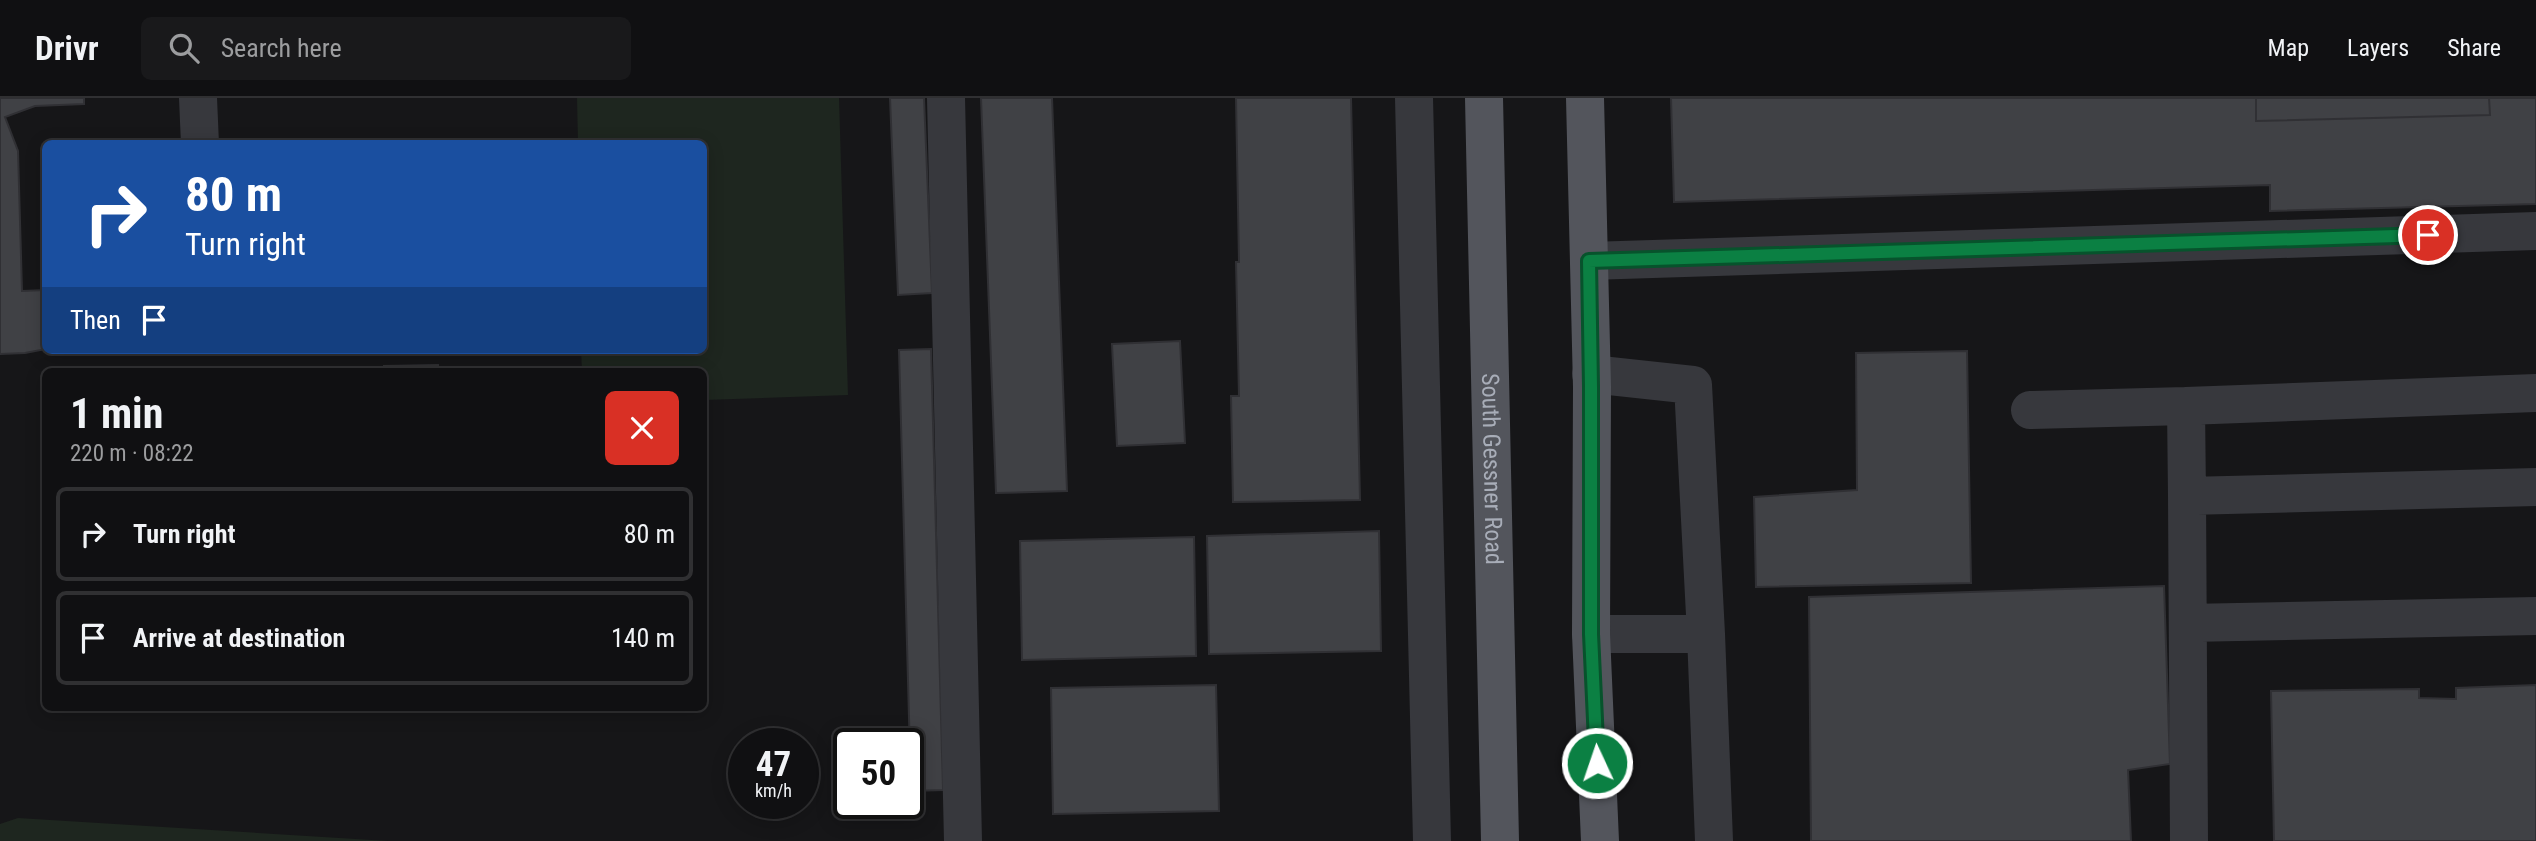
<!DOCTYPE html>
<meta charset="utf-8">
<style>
body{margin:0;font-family:"Roboto Condensed",sans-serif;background:#19191b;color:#f1f3f6;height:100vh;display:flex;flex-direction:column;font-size:26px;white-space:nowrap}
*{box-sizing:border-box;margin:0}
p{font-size:23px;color:#9c9d9f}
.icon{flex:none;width:38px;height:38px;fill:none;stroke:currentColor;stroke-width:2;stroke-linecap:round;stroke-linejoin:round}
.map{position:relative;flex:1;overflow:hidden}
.side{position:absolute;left:42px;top:270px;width:665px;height:343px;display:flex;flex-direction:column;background:#101012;border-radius:10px;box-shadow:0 4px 18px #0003,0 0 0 2px #303032}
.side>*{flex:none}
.banner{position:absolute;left:42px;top:42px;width:665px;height:214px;border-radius:10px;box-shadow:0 4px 18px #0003,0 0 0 2px #303032;background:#1a4fa0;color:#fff;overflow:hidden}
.speed{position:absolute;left:728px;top:630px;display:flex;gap:14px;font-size:35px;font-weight:700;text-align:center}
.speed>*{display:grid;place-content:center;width:91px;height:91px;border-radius:50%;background:#101012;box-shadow:0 4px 18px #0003,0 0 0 2px #303032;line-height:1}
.speed small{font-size:18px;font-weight:400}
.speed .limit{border:4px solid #111;border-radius:10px;background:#fff;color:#111}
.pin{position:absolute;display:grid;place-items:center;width:60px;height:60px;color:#fff;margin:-30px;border:4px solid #fff;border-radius:50%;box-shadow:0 2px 7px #0007}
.me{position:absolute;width:77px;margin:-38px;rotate:357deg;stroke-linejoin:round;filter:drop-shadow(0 0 5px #0008)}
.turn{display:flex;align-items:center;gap:24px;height:147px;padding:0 28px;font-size:32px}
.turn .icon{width:91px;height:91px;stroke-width:2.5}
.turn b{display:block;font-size:49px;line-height:60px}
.then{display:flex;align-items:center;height:66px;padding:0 28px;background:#0003;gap:14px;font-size:26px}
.round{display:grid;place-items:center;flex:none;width:74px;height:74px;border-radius:10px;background:#19191b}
.headline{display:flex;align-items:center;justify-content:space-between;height:119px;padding:0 28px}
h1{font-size:42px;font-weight:700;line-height:52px}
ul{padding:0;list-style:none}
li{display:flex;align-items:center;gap:21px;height:94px;margin:0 14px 10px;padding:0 14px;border:4px solid #303032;border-radius:10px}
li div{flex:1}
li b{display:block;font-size:26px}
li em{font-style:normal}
header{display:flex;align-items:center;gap:42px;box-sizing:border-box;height:98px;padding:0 35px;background:#101012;border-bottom:2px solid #303032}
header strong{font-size:33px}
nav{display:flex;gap:38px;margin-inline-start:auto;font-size:24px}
.search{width:490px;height:63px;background:#19191b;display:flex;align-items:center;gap:18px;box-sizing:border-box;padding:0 24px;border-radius:10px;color:#9c9d9f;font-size:26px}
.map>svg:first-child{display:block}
</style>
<header>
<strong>Drivr</strong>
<div class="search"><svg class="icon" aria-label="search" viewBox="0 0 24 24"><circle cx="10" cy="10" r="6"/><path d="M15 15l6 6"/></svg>Search here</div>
<nav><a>Map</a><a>Layers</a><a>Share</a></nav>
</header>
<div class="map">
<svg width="2536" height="743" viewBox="0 0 2536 743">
<rect width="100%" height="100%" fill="#161618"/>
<path fill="#1e261f" d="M577,0H839L848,297L704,302V273H582L581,252H704V46L578,45Z
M18,720L388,743H0V726Z"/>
<path fill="#404145" stroke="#303034" stroke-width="2" d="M0,0H84V6L35,8L5,19L18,53L22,193L46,192V251L25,255L0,256Z
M890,0H924L932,195L898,197Z
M981,0H1052L1067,393L996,395Z
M1236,0H1351L1360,402L1233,404L1231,298H1239L1236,164H1239Z
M1671,0H2256V23L2490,17L2489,0H2536V106L2270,113V87L1674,104Z
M2256,0H2489L2490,17L2256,23Z
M1180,243L1185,345L1117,348L1112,246Z
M931,251L943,692L911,693L899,252Z
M1967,253L1971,485L1756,489L1754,399L1857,392L1856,255Z
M438,267V273H384V268Z
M1379,433L1381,553L1209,556L1207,438Z
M1194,439L1196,558L1022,562L1020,443Z
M2164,488L2170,666L2128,672L2131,743H1811L1809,499Z
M1216,587L1219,713L1053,716L1051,590Z
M2536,587V743H2274L2271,593L2419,591V600L2456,601V590Z"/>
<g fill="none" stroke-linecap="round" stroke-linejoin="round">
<path stroke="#37383d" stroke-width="38" d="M198,0L200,46
M946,0L963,743
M1414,0L1432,743
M1589,163L2536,133
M1591,276L1693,287L1706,536
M2030,312L2186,308
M2187,398L2186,308L2536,295
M2188,525L2536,518
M1591,536H1706L1714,743
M2189,743L2187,398L2536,389"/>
<g stroke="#53555c" stroke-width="38">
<path id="s1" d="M1484,0L1500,743"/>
<path d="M1585,0L1592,289L1591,536L1600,743"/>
</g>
</g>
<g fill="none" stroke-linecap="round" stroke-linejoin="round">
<defs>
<path id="route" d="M1597,665L1591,536V289L1589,163L2428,137"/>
</defs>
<use href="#route" stroke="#07532c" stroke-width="18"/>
<use href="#route" stroke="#0b8043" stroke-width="12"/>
</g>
<g text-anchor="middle" stroke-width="6" stroke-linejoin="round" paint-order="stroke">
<g font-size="24" fill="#a8adb8" stroke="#111113">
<text dy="8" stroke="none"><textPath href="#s1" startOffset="371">South Gessner Road</textPath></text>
</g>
</g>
</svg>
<div class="speed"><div>47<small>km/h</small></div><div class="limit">50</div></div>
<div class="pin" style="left:2428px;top:137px;background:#d93025"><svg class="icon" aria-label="arrive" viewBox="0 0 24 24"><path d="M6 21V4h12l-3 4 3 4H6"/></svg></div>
<svg class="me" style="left:1597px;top:665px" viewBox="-20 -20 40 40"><circle r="17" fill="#0b8043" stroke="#fff" stroke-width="3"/><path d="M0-11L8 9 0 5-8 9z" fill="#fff"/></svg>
<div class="banner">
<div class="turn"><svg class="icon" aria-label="right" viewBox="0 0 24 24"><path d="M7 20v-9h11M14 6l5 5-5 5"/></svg><div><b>80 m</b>Turn right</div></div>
<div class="then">Then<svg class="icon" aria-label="arrive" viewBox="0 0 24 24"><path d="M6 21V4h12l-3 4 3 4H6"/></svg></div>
</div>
<section class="side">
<div class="headline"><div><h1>1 min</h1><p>220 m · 08:22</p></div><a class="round" style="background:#d93025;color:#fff"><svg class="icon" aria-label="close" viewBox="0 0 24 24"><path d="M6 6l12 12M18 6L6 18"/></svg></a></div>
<ul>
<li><svg class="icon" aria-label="right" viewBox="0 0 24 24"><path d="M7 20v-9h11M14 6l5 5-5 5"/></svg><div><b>Turn right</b></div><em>80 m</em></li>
<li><svg class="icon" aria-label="arrive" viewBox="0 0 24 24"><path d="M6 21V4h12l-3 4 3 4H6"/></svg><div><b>Arrive at destination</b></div><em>140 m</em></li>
</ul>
</section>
</div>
